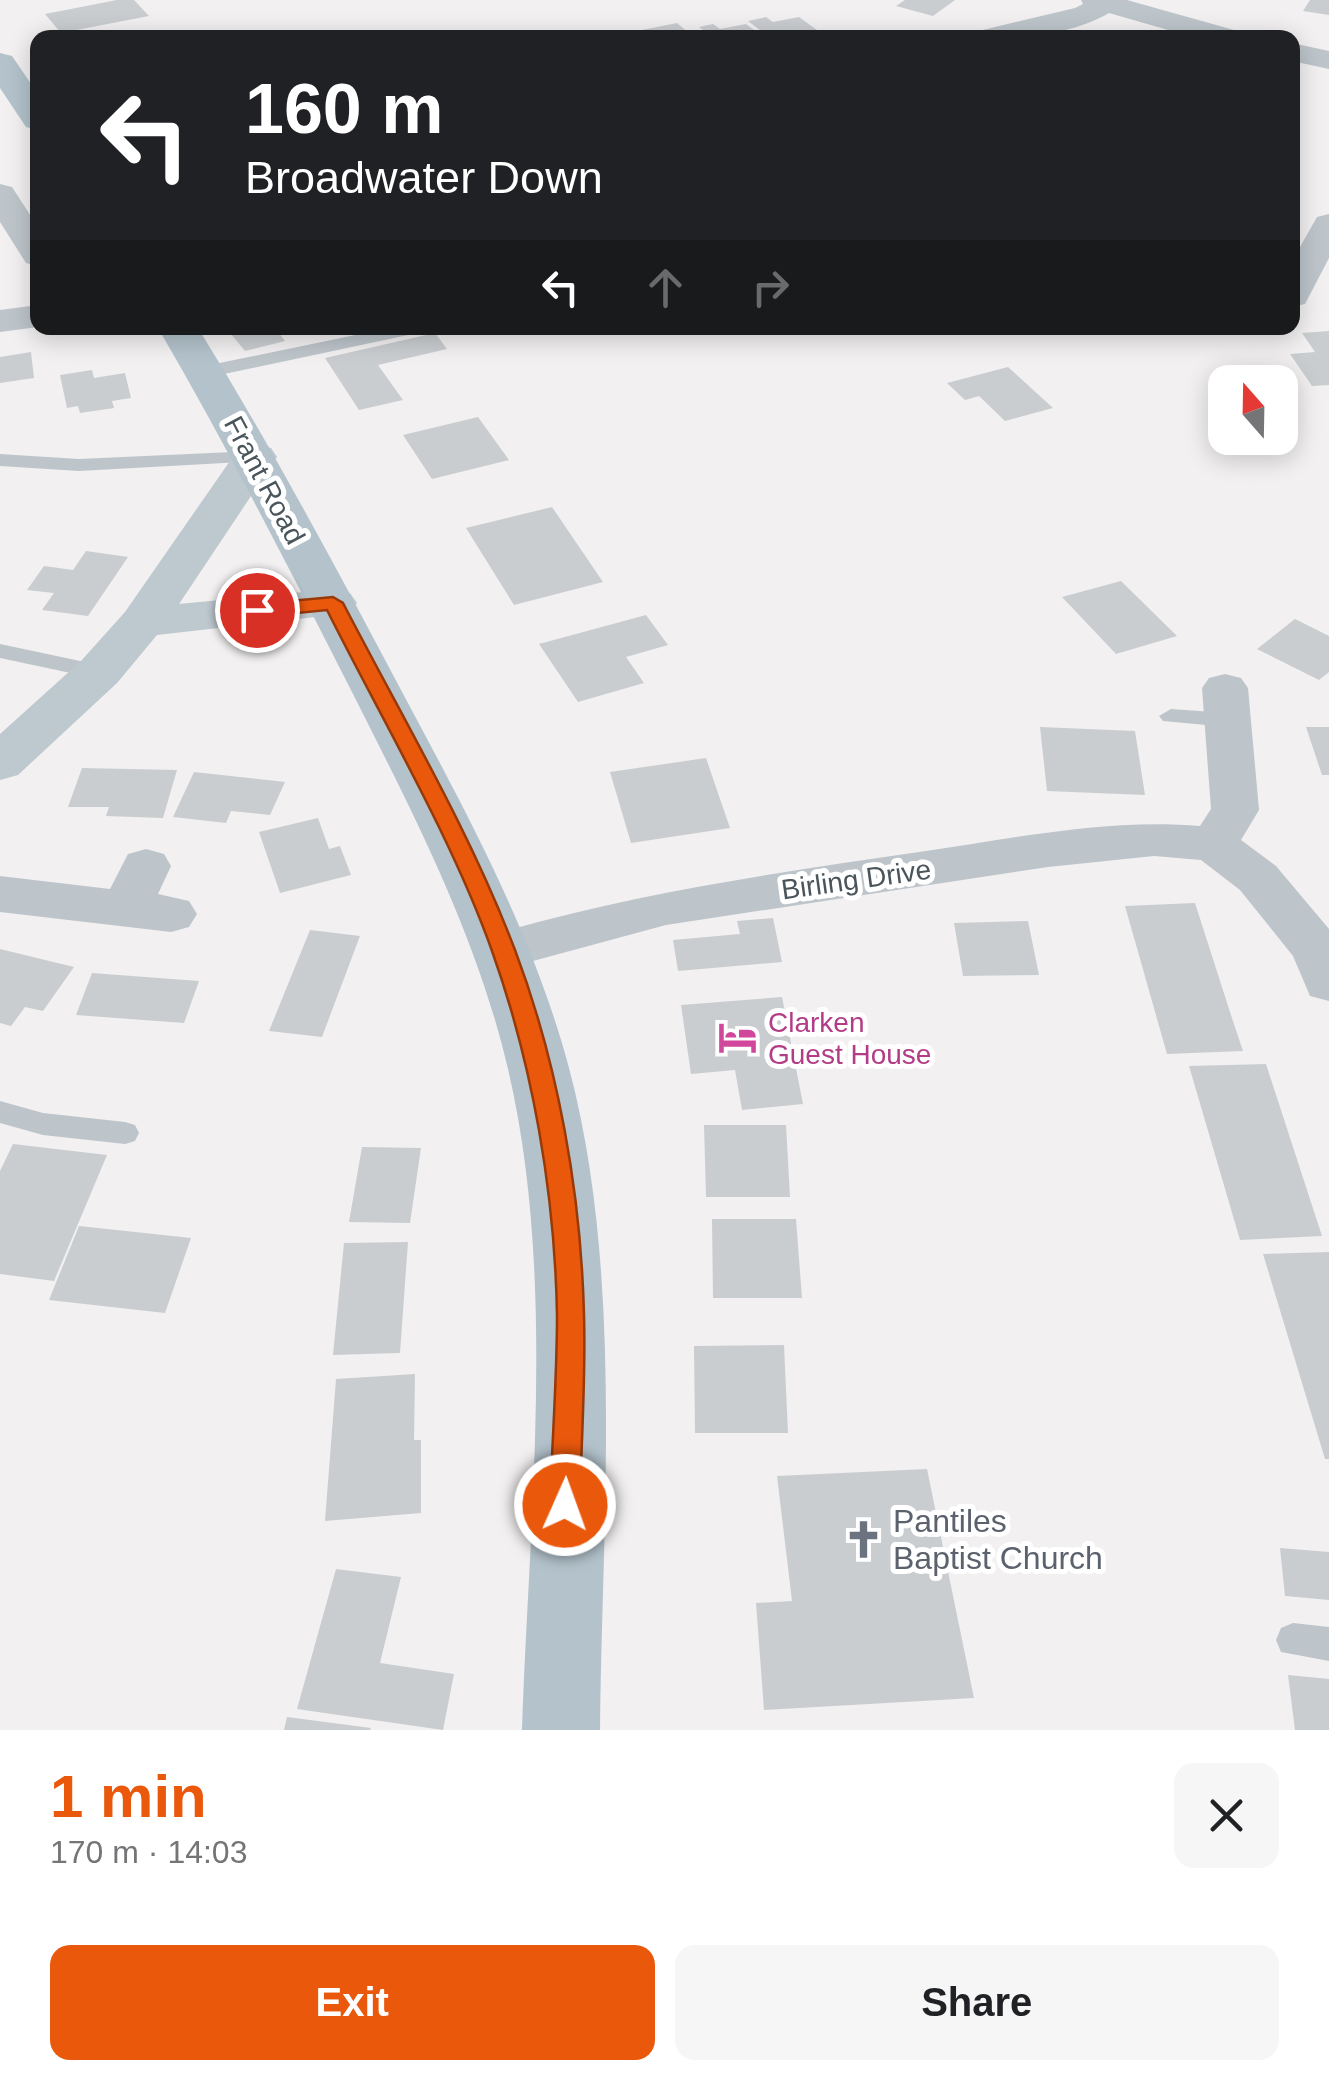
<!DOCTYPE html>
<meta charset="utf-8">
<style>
body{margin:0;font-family:Helvetica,sans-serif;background:#f6f6f6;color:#202124;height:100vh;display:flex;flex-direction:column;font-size:38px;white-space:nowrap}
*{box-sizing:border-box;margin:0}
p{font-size:32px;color:#757577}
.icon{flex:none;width:55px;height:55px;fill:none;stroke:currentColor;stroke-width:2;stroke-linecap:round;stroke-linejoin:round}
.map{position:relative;height:1730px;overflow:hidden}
.details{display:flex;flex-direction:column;background:#fff;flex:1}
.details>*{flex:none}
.hud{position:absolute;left:30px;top:30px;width:1270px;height:305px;border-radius:20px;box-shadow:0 5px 25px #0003;background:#202124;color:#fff;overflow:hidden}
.needle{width:65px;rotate:340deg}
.tools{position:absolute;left:1208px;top:365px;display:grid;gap:20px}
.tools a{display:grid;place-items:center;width:90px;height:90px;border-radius:20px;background:#fff;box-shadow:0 5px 25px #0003;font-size:50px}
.pin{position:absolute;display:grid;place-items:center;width:85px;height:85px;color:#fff;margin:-42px;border:5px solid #fff;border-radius:50%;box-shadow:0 2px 10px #0007}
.me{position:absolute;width:110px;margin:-55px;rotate:2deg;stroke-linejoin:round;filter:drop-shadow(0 0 8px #0008)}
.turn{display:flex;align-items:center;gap:35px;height:210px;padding:0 50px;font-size:45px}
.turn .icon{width:130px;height:130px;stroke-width:2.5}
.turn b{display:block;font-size:70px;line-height:85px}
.lanes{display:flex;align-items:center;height:95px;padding:0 50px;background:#0003;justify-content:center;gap:50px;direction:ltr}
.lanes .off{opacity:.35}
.round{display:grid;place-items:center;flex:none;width:105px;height:105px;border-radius:20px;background:#f6f6f6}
.overview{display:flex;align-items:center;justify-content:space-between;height:170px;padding:0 50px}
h1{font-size:60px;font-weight:800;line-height:75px;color:#ea580c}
.cta{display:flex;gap:20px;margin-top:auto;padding:20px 50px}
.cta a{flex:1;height:115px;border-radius:20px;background:#ea580c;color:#fff;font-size:40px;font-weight:800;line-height:115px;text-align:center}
.cta a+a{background:#f6f6f6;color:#202124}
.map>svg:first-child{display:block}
</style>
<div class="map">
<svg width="1329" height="1730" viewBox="0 0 1329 1730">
<rect width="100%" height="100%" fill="#f2f0f0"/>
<path fill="#cacdd0" d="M117,0H134L149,16L61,33L45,14Z
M905,0H955L933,16L896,6Z
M1310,0H1329V15L1303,11Z
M766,17L773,22L799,17L817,30L770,38L748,21Z
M677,23L695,38L622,34Z
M713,24L720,29L746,24L765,38H713L699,27Z
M226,328H275L285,341L245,351Z
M1329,331V385L1312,386L1290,354L1315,352L1302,333Z
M435,333L447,349L378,365L403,400L359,410L325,358Z
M31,352L34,378L0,383V357Z
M1008,367L1053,408L1005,421L979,396L965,400L947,383Z
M92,370L94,378L125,373L131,398L112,401L114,408L80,413L78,406L67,408L60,375Z
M478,417L509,460L432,479L403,435Z
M552,507L603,582L514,605L466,528Z
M86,551L128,557L88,616L42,610L54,593L27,590L44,566L73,570Z
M1121,581L1177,636L1116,654L1062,597Z
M646,615L668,645L626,657L644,683L578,702L539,644Z
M1295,619L1329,636V672L1319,680L1257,649Z
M1040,727L1135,731L1145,795L1047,791Z
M1306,727H1329V775H1322Z
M706,758L730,828L631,843L610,772Z
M82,768L177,770L163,818L106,816L109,807H68Z
M194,772L285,782L270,815L231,811L226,823L173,817Z
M318,818L329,849L340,846L351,875L280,893L259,832Z
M1195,903L1230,1012L1243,1051L1167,1054L1125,906Z
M773,918L782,962L678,971L673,940L740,934L737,921Z
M1028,921L1039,975L963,976L954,923Z
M310,930L360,936L322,1037L269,1031Z
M0,949L74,967L43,1011L25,1007L11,1026L0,1023Z
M92,973L199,981L184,1023L76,1015Z
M782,997L803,1104L742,1110L735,1070L691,1074L681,1005Z
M1266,1064L1293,1147L1322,1236L1240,1240L1189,1066Z
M704,1125H786L790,1197H706Z
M13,1144L107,1155L54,1281L0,1274V1171Z
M362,1147L421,1148L410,1223L349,1222Z
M712,1219H796L802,1298H713Z
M79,1226L191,1238L165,1313L49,1300Z
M408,1242L400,1353L333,1355L344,1243Z
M1329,1252V1459H1325L1263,1254Z
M784,1345L788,1433H695L694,1346Z
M415,1374L414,1440H421V1513L325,1521L336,1379Z
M927,1469L974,1698L764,1710L756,1603L792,1601L777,1476Z
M1280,1548L1329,1552V1600L1285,1596Z
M336,1569L401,1577L380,1663L454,1674L443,1730L297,1709Z
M1288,1675L1329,1679V1730H1295Z
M287,1717L371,1728L370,1730H284Z"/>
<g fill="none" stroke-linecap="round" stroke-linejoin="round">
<path fill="#bdc5cb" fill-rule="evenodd" d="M389,328H422L413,334L205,378L196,372L205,366Z
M255,451L265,457L262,461L79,471L0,466V454L79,459Z
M0,644L99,665L110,672L99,679L0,658Z
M1171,709L1228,713L1240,720L1228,727L1163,721L1159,716Z
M0,1101L43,1113L125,1122L135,1125L139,1133L135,1141L125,1144L43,1135L0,1123Z
M1293,1623L1329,1627V1661L1281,1652L1276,1640L1281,1628Z"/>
<path fill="#bdc5cb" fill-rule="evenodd" d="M1081,0H1127L1241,32L1245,38H1196L1109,13C1068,37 1015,38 970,38L974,32L1075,8L1083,4Z
M1292,43L1329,51V69L1292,61Z
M0,184L12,187L38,227V266L26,263L0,222Z
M1329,214V258L1305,304L1292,307V261L1317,217Z
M38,305V327L0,332V310Z
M1225,674L1241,678L1248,688L1259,810L1241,840L1276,866L1329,929V1001L1310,996L1293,956L1240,890L1201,860L1154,856L1048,867L666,925L503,969L485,963L477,950L485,937C632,893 775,873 926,851C1016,838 1109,818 1200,826L1211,809L1202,688L1209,678Z
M146,849L164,854L171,866L158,894L189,901L197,914L189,927L171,932L0,912V876L110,889L128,854Z"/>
<path fill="#bec8cf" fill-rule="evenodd" d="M255,444L271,448L277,457L179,604L333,589L350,593L357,603L350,613L157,635L117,683L18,775L0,780V734L81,661L125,612L239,448Z"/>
<path fill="#b3c2cb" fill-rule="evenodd" d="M0,53L12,56L38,94V130L26,127L0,88Z
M158,328H198C271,446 336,567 401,690C466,812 533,933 569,1068C624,1275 602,1517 600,1730H522C529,1517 557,1277 508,1069C477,936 414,815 353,694C290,570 228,448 158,328Z"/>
</g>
<path fill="#ea580c" stroke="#983908" stroke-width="2.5" d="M333,597L343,603C402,717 470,831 515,950C558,1064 581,1193 584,1315C586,1378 581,1442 580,1505L576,1515L565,1519L554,1515L550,1505C552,1442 557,1378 557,1316C555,1194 533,1066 492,951C452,838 381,718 327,610L257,617L247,610L257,604Z"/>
<defs>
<symbol id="hotel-bare" viewBox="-9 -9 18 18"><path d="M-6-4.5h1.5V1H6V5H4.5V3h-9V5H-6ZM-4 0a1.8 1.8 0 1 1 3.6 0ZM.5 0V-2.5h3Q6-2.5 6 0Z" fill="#d1479c" stroke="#fff" stroke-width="2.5" paint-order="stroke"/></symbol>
<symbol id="church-bare" viewBox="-9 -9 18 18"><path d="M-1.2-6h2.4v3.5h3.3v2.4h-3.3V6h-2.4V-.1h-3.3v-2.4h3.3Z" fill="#6b7280" stroke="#fff" stroke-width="2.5" paint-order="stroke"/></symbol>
</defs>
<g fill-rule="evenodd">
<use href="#hotel-bare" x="710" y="1010" width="55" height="55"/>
<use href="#church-bare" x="836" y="1512" width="55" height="55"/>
</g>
<g text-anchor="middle" stroke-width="10" stroke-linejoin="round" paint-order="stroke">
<g font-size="28" fill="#4a555b" stroke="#fff">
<text transform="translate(265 480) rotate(62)" y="10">Frant Road</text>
<text transform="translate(856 879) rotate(-8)" y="10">Birling Drive</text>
</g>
<g font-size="28" fill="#b23c85" stroke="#fff" text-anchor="start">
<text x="768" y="1032">Clarken<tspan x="768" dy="32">Guest House</tspan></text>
</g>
<g font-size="32" fill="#5b616d" stroke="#fff" text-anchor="start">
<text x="893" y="1532">Pantiles<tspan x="893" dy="37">Baptist Church</tspan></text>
</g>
</g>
</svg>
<div class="tools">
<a><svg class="needle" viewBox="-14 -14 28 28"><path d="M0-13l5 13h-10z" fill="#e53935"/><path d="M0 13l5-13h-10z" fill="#757577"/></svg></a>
</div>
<div class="pin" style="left:257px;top:610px;background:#d93025"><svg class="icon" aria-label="arrive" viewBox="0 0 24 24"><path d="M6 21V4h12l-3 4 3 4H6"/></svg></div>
<svg class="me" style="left:565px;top:1505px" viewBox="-20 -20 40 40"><circle r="17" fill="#ea580c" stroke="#fff" stroke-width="3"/><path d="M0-11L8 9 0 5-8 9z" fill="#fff"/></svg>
<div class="hud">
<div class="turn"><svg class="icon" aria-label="left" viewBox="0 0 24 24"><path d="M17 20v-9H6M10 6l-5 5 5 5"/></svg><div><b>160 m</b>Broadwater Down</div></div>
<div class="lanes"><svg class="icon" aria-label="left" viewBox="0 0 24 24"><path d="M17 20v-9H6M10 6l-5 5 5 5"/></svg><svg class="icon off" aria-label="ahead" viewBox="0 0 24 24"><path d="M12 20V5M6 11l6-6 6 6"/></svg><svg class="icon off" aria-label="right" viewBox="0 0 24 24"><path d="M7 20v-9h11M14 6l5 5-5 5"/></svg></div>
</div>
</div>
<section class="details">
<div class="overview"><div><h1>1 min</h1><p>170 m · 14:03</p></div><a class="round"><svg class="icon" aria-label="close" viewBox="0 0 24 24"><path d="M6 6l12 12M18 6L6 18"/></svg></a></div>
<div class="cta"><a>Exit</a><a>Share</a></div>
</section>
